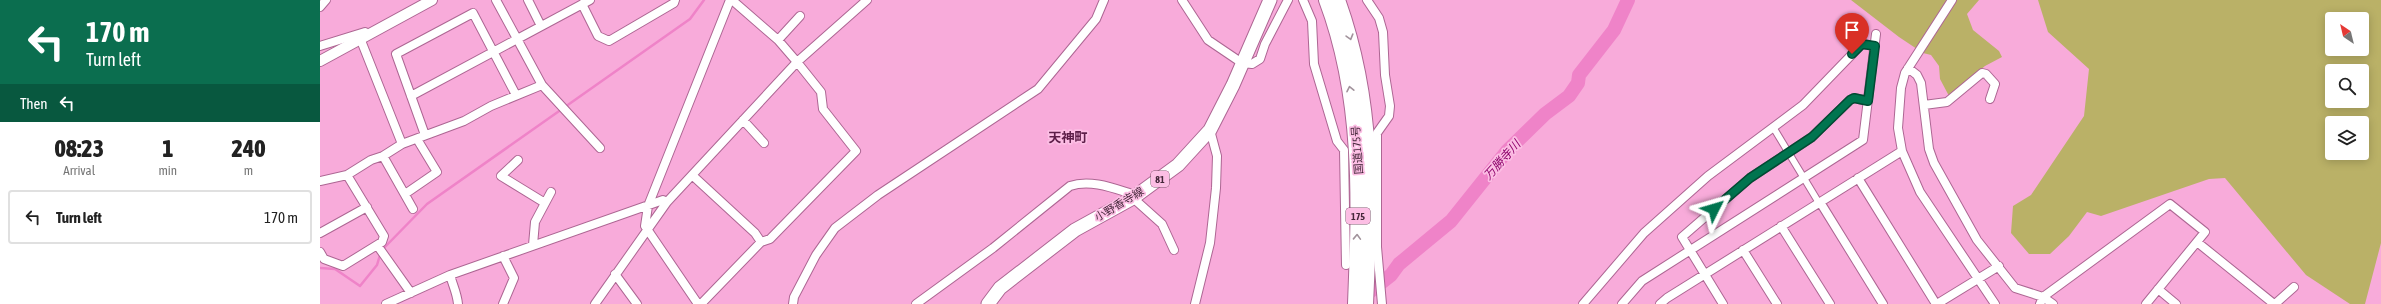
<!DOCTYPE html>
<meta charset="utf-8">
<style>
body{margin:0;font-family:"Asap Condensed","Noto Sans JP",sans-serif;background:#f2f2f2;color:#222;height:100vh;display:flex;flex-direction:column;font-size:15px;white-space:nowrap}
*{box-sizing:border-box;margin:0}
p{font-size:13px;color:#767676}
.icon{flex:none;width:22px;height:22px;fill:none;stroke:currentColor;stroke-width:2;stroke-linecap:round;stroke-linejoin:round}
.map{position:relative;flex:1;overflow:hidden}
.panel{display:flex;flex-direction:column;background:#fff;width:320px}
.panel>*{flex:none}
.hud{background:#0b6e4f;color:#fff;overflow:hidden}
.needle{width:26px;rotate:325deg}
.fabs{position:absolute;left:2005px;top:12px;display:grid;gap:8px}
.fabs a{display:grid;place-items:center;width:44px;height:44px;border-radius:4px;background:#fff;box-shadow:0 2px 10px #0003;font-size:20px}
.pin{position:absolute;display:grid;place-items:center;width:34px;height:34px;color:#fff;margin:-41px -17px;border-radius:50% 50% 50% 0;rotate:-45deg;box-shadow:0 0 4px #0007}
.pin .icon{rotate:45deg}
.me{position:absolute;width:44px;margin:-22px;rotate:50deg;stroke-linejoin:round;filter:drop-shadow(0 0 3px #0008)}
.turn{display:flex;align-items:center;gap:14px;height:84px;padding:0 20px;font-size:18px}
.turn .icon{width:52px;height:52px;stroke-width:2.5}
.turn b{display:block;font-size:28px;line-height:34px}
.then{display:flex;align-items:center;height:38px;padding:0 20px;background:#0003;gap:8px;font-size:15px}
.eta{display:flex;justify-content:space-evenly;align-items:center;height:68px;text-align:center}
.eta b{font-size:24px;font-weight:800;line-height:28px}
ul{padding:0;list-style:none}
li{display:flex;align-items:center;gap:12px;height:54px;margin:0 8px 6px;padding:0 12px;border:2px solid #e0e0e0;border-radius:4px}
li div{flex:1}
li b{display:block;font-size:15px}
li em{font-style:normal}
main{display:flex;flex:1;min-height:0}
.map>svg:first-child{display:block}
</style>
<main>
<section class="panel">
<div class="hud">
<div class="turn"><svg class="icon" aria-label="left" viewBox="0 0 24 24"><path d="M17 20v-9H6M10 6l-5 5 5 5"/></svg><div><b>170 m</b>Turn left</div></div>
<div class="then">Then<svg class="icon" aria-label="left" viewBox="0 0 24 24"><path d="M17 20v-9H6M10 6l-5 5 5 5"/></svg></div>
</div>
<div class="eta">
<div><b>08:23</b><p>Arrival</p></div>
<div><b>1</b><p>min</p></div>
<div><b>240</b><p>m</p></div>
</div>
<ul>
<li><svg class="icon" aria-label="left" viewBox="0 0 24 24"><path d="M17 20v-9H6M10 6l-5 5 5 5"/></svg><div><b>Turn left</b></div><em>170 m</em></li>
</ul>
</section>
<div class="map">
<svg width="2061" height="304" viewBox="0 0 2061 304">
<rect width="100%" height="100%" fill="#f8abda"/>
<path fill="#bab167" fill-rule="evenodd" d="M1531,0H1659L1647,14L1653,30L1679,51L1682,57L1665,66L1629,96L1620,79L1619,66L1611,55L1603,53L1579,37Z
M1718,0H2061V243L2045,304H2030L1986,275L1905,178L1889,179L1781,216L1767,212L1749,236L1730,254H1709L1691,233L1693,206L1711,195L1764,116L1769,69L1728,32ZM2012,19H2042V49H2012ZM2012,71H2042V101H2012ZM2012,123H2042V153H2012Z"/>
<g fill="none" stroke-linecap="round" stroke-linejoin="round">
<path stroke="#ef83c8" stroke-width="2.5" d="M62,250L107,204L370,19L384,0
M0,268L15,269L40,286L57,265L60,255"/>
<path stroke="#ef83c8" stroke-width="14" d="M1038,301L1071,275L1079,264L1131,221L1187,151L1225,114L1249,96L1258,83L1259,75L1294,30L1308,0"/>
<defs>
<path id="pedestrian" d="M1453,127L1499,203"/>
<path id="minor" d="M176,0L222,85L280,148
M208,0L221,26
M862,0L888,40L922,63L932,64L940,59L945,44L968,0
M983,0L992,21L994,64L1017,141L1024,150L1026,265
M1047,0L1059,18L1063,32L1065,75L1070,106L1069,116L1057,133V247L1062,304
M1632,0L1585,73L1581,88L1578,128L1582,151L1600,192L1675,304
M262,4L278,36L289,41L354,3L355,0
M0,7L6,0
M40,38L82,144
M458,40L480,16
M0,46L45,32
M1588,68L1597,75L1601,83L1609,149L1614,163L1657,240L1695,288L1723,297L1733,304
M91,96L270,0
M1604,105L1627,102L1662,73L1666,74L1675,84L1670,99
M423,120L444,143
M105,135L76,54L153,13L196,95
M63,156L93,209
M198,160L181,176L225,203
M372,175L435,233L441,242
M1538,178L1616,304
M0,181L27,175L51,160L63,156L82,144L144,121L171,106L222,85
M85,194L117,172L97,139
M1500,202L1563,304
M1461,226L1510,304
M0,233L47,207
M1877,242L1954,304
M57,245L91,293
M213,245L215,222L231,192
M1423,250L1457,304
M0,252L4,259L23,266L62,242L64,236L27,175
M183,256L194,278L183,304
M295,274L317,304
M130,275C133,286 137,293 138,304
M1838,289L1856,304
M66,304L130,275L343,200L347,202
M275,304L347,202L477,62L547,0
M378,304L325,226L328,206L410,0
M381,304L441,242L450,239L536,151L503,109L501,92L477,62L458,40L412,0
M473,304L474,297L496,255L515,228L558,195L718,89L776,19L784,0
M596,304L673,248L750,186C770,179 793,188 812,194L813,198L842,224L854,250
M875,304L890,243L896,188L897,156L890,130
M1263,304L1324,233L1388,176L1483,105L1542,44L1555,46
M1302,304L1322,281L1543,140L1556,34
M1340,304L1347,298L1582,151
M1403,304L1362,237L1430,178L1492,137L1530,100L1534,98L1548,101
M1617,304L1679,266
M1720,304L1723,297L1850,204L1885,232L1826,304
M1955,304L1974,287"/>
<path id="tertiary" d="M0,61L112,0"/>
<path id="primary" d="M668,304L680,288L755,230L813,198L858,165L890,130L913,85L950,0"/>
<path id="trunk" d="M1006,0C1043,98 1039,201 1035,304
M1018,0C1055,102 1051,197 1046,304"/>
</defs>
<use href="#pedestrian" stroke="#ad6693" stroke-width="8"/>
<use href="#minor" stroke="#ad6693" stroke-width="10"/>
<use href="#tertiary" stroke="#ad6693" stroke-width="12"/>
<use href="#primary" stroke="#ad6693" stroke-width="15"/>
<use href="#trunk" stroke="#ad6693" stroke-width="16"/>
<use href="#pedestrian" stroke="#fff" stroke-width="6"/>
<use href="#minor" stroke="#fff" stroke-width="8"/>
<use href="#tertiary" stroke="#fff" stroke-width="10"/>
<use href="#primary" stroke="#fff" stroke-width="13"/>
<use href="#trunk" stroke="#fff" stroke-width="14"/>
</g>
<defs><path id="oneway-chevron" d="M-2-3.5L2.5 0L-2 3.5" fill="none" stroke-width="1.6" stroke-linecap="round" stroke-linejoin="round"/></defs>
<g stroke="#a2939c">
<use href="#oneway-chevron" transform="translate(1030 37) rotate(74)"/>
<use href="#oneway-chevron" transform="translate(1030 89) rotate(-102)"/>
<use href="#oneway-chevron" transform="translate(1037 237) rotate(-88)"/>
</g>
<g fill="none" stroke-linecap="round" stroke-linejoin="round">
<defs>
<path id="route" d="M1394,209L1430,178L1492,137L1530,100L1534,98L1548,101L1555,46L1542,44L1532,54"/>
</defs>
<use href="#route" stroke="#004b33" stroke-width="10"/>
<use href="#route" stroke="#00744f" stroke-width="7"/>
</g>
<g text-anchor="middle" stroke-width="3.5" stroke-linejoin="round" paint-order="stroke">
<g fill="#fcbee4" stroke="#7c546d" stroke-width="1">
<rect x="831" y="171" width="18" height="16" rx="3"/>
<rect x="1026" y="208" width="24" height="16" rx="3"/>
</g>
<g font-size="10" font-weight="bold" fill="#45273a">
<text x="840" y="183">81</text>
<text x="1038" y="220">175</text>
</g>
<g font-size="11" fill="#45273a" stroke="#fcbee4">
<text transform="translate(1037 150) rotate(-94)" y="4">国道175号</text>
<text transform="translate(799 204) rotate(-31)" y="4">小野香寺線</text>
</g>
<g font-size="12" font-style="italic" fill="#8f066d" stroke="#fcbee4">
<text transform="translate(1182 160) rotate(-48)" y="4">万勝寺川</text>
</g>
<g font-size="13" font-weight="bold" fill="#5d1e49" stroke="#fcbee4">
<text x="748" y="142">天神町</text>
</g>
</g>
</svg>
<div class="fabs">
<a><svg class="needle" viewBox="-14 -14 28 28"><path d="M0-13l5 13h-10z" fill="#e53935"/><path d="M0 13l5-13h-10z" fill="#767676"/></svg></a>
<a><svg class="icon" aria-label="search" viewBox="0 0 24 24"><circle cx="10" cy="10" r="6"/><path d="M15 15l6 6"/></svg></a>
<a><svg class="icon" aria-label="layers" viewBox="0 0 24 24"><path d="M12 4l9 5-9 5-9-5zM3 14l9 5 9-5"/></svg></a>
</div>
<div class="pin" style="left:1532px;top:54px;background:#d93025"><svg class="icon" aria-label="arrive" viewBox="0 0 24 24"><path d="M6 21V4h12l-3 4 3 4H6"/></svg></div>
<svg class="me" style="left:1394px;top:209px" viewBox="-20 -20 40 40"><path d="M0-17L14 15 0 8-14 15z" fill="#00744f" stroke="#fff" stroke-width="4"/></svg>
</div>
</main>
